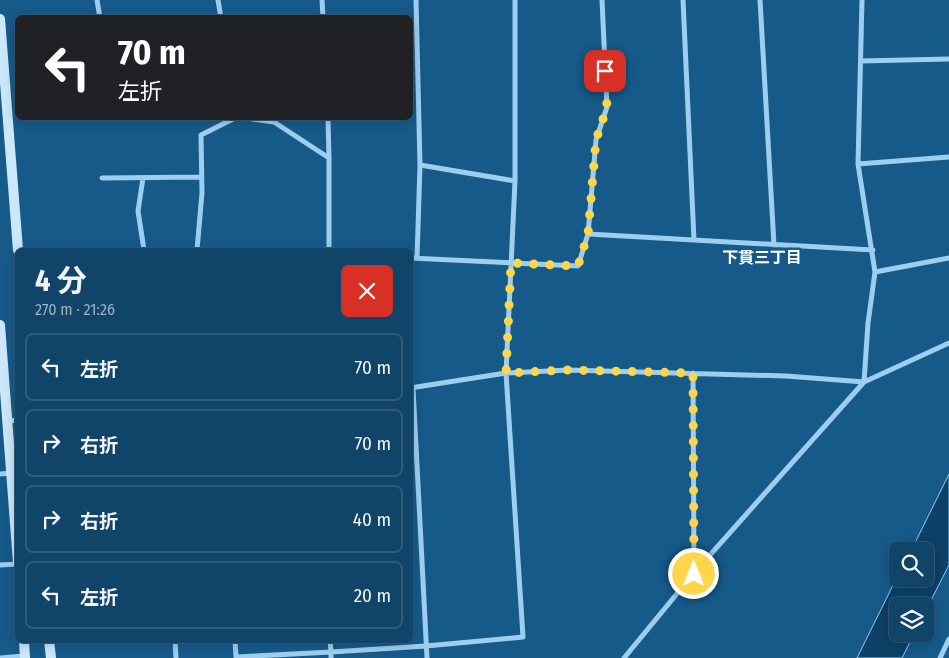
<!DOCTYPE html>
<html lang="ja">
<meta charset="utf-8">
<style>
body{margin:0;font-family:"Fira Sans Condensed","Noto Sans JP",sans-serif;background:#1e4e71;color:#f1f3f6;height:100vh;display:flex;flex-direction:column;font-size:19px;white-space:nowrap}
*{box-sizing:border-box;margin:0}
p{font-size:16px;color:#9cb0c0}
.icon{flex:none;width:28px;height:28px;fill:none;stroke:currentColor;stroke-width:2;stroke-linecap:round;stroke-linejoin:round}
.map{position:relative;flex:1;overflow:hidden}
.drawer{position:absolute;left:15px;top:248px;width:398px;height:395px;display:flex;flex-direction:column;background:#104468;border-radius:8px;box-shadow:0 2px 12px #0003,0 0 0 1px #305c7c}
.drawer>*{flex:none}
.hud{position:absolute;left:15px;top:15px;width:398px;height:105px;border-radius:8px;box-shadow:0 2px 12px #0003,0 0 0 1px #305c7c;background:#202124;color:#fff;overflow:hidden}
.buttons{position:absolute;left:889px;top:542px;display:grid;gap:10px}
.buttons a{display:grid;place-items:center;width:45px;height:45px;border-radius:8px;background:#104468;box-shadow:0 2px 12px #0003,0 0 0 1px #305c7c;font-size:25px}
.pin{position:absolute;display:grid;place-items:center;width:42px;height:42px;color:#fff;margin:-21px;border-radius:10px;box-shadow:0 2px 8px #0006}
.me{position:absolute;width:55px;margin:-28px;rotate:0deg;stroke-linejoin:round;filter:drop-shadow(0 0 4px #0008)}
.turn{display:flex;align-items:center;gap:18px;height:105px;padding:0 20px;font-size:22px}
.turn .icon{width:65px;height:65px;stroke-width:2.5}
.turn b{display:block;font-size:35px;line-height:42px}
.round{display:grid;place-items:center;flex:none;width:52px;height:52px;border-radius:8px;background:#1e4e71}
.summary{display:flex;align-items:center;justify-content:space-between;height:85px;padding:0 20px}
h1{font-size:30px;font-weight:700;line-height:38px}
ul{padding:0;list-style:none}
li{display:flex;align-items:center;gap:15px;height:68px;margin:0 10px 8px;padding:0 10px;border:2px solid #305c7c;border-radius:8px}
li div{flex:1}
li b{display:block;font-size:19px}
li em{font-style:normal}
.map>svg:first-child{display:block}
</style>
<div class="map">
<svg width="949" height="658" viewBox="0 0 949 658">
<rect width="100%" height="100%" fill="#165a8a"/>
<path fill="#0e4167" stroke="#90ccf2" d="M949,474V565L925,612V606H898V634H914L902,658H857L897,577L898,579H925V551H911Z"/>
<g fill="none" stroke-linecap="round" stroke-linejoin="round">
<path stroke="#9eceef" stroke-width="5" d="M97,0L100,18
M218,0L221,18
M322,0L323,18
M416,0L420,165L417,258
M683,0L694,240
M760,0L774,245
M862,0L858,164L875,272L868,323L864,382
M861,61L949,59
M246,118L274,122L329,158
M328,118L329,158V250
M858,164L949,157
M420,165L515,181
M102,178L202,177
M143,178L138,211L144,250
M588,234L873,250
M197,250L202,193L201,135L235,118
M410,258L578,266L588,234L596,140L607,107L602,0
M875,272L949,258
M693,373L694,573
M410,388L506,373L568,370L786,376L864,382
M413,388L427,658
M8,421L18,420
M0,474L11,473
M0,565L18,564
M175,640L176,658
M235,640L236,657L331,652V658
M330,640L331,652L426,646L523,637L506,373L515,181V0
M0,658L24,656
M624,658L694,573L864,382L949,343
M940,658L949,639"/>
<path stroke="#cce7fa" stroke-width="10" d="M0,19L18,250
M0,325L18,563
M24,640L25,658
M49,640L51,658"/>
</g>
<g fill="none" stroke-linecap="round" stroke-linejoin="round">
<path stroke="#ffd54a" stroke-width="9" stroke-dasharray="0 16.2" d="M605,71L607,107L596,140L588,234L578,266L511,263L506,373L568,370L693,373L694,574"/>
</g>
<g text-anchor="middle" stroke-width="5" stroke-linejoin="round" paint-order="stroke">
<g font-size="16" font-weight="bold" fill="#fff" stroke="#165a8a">
<text x="762" y="263">下貫三丁目</text>
</g>
</g>
</svg>
<div class="buttons">
<a><svg class="icon" aria-label="search" viewBox="0 0 24 24"><circle cx="10" cy="10" r="6"/><path d="M15 15l6 6"/></svg></a>
<a><svg class="icon" aria-label="layers" viewBox="0 0 24 24"><path d="M12 4l9 5-9 5-9-5zM3 14l9 5 9-5"/></svg></a>
</div>
<div class="pin" style="left:605px;top:71px;background:#d93025"><svg class="icon" aria-label="arrive" viewBox="0 0 24 24"><path d="M6 21V4h12l-3 4 3 4H6"/></svg></div>
<svg class="me" style="left:694px;top:574px" viewBox="-20 -20 40 40"><circle r="17" fill="#ffd54a" stroke="#fff" stroke-width="3"/><path d="M0-11L8 9 0 5-8 9z" fill="#fff"/></svg>
<div class="hud">
<div class="turn"><svg class="icon" aria-label="left" viewBox="0 0 24 24"><path d="M17 20v-9H6M10 6l-5 5 5 5"/></svg><div><b>70 m</b>左折</div></div>
</div>
<section class="drawer">
<div class="summary"><div><h1>4 分</h1><p>270 m · 21:26</p></div><a class="round" style="background:#d93025;color:#fff"><svg class="icon" aria-label="close" viewBox="0 0 24 24"><path d="M6 6l12 12M18 6L6 18"/></svg></a></div>
<ul>
<li><svg class="icon" aria-label="left" viewBox="0 0 24 24"><path d="M17 20v-9H6M10 6l-5 5 5 5"/></svg><div><b>左折</b></div><em>70 m</em></li>
<li><svg class="icon" aria-label="right" viewBox="0 0 24 24"><path d="M7 20v-9h11M14 6l5 5-5 5"/></svg><div><b>右折</b></div><em>70 m</em></li>
<li><svg class="icon" aria-label="right" viewBox="0 0 24 24"><path d="M7 20v-9h11M14 6l5 5-5 5"/></svg><div><b>右折</b></div><em>40 m</em></li>
<li><svg class="icon" aria-label="left" viewBox="0 0 24 24"><path d="M17 20v-9H6M10 6l-5 5 5 5"/></svg><div><b>左折</b></div><em>20 m</em></li>
</ul>
</section>
</div>
